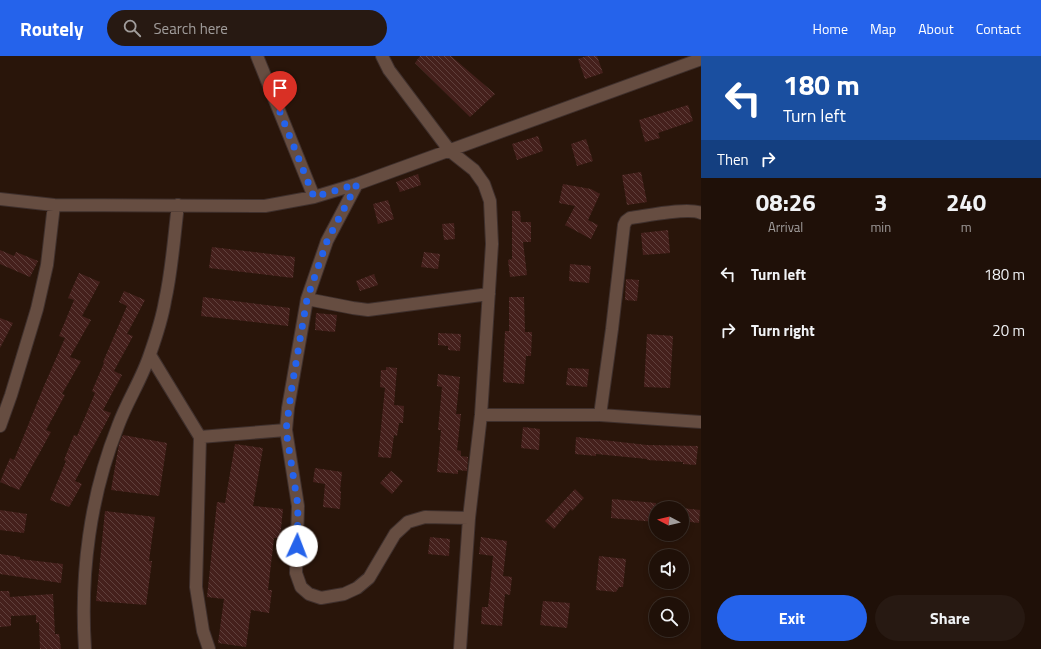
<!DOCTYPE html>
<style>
body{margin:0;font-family:"Titillium Web",sans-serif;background:#271912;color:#f1f3f6;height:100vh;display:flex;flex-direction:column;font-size:15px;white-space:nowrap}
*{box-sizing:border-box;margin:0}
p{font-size:13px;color:#a19d9c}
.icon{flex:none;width:22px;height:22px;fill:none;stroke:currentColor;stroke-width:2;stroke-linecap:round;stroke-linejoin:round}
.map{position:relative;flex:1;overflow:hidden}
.side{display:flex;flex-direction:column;background:#1f1008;width:340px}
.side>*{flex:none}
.hud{background:#1a4fa0;color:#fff;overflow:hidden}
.needle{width:26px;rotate:277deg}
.controls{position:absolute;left:649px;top:445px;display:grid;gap:8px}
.controls a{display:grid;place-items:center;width:40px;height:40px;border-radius:50%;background:#1f1008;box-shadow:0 2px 6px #0003,0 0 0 1px #3c3029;font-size:20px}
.pin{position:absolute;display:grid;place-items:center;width:34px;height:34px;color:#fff;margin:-41px -17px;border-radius:50% 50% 50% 0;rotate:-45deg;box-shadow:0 0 4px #0007}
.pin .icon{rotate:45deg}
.me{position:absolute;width:44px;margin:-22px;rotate:2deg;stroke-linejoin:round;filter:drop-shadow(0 0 3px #0008)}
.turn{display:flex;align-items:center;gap:14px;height:84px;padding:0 16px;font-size:18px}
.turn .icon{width:52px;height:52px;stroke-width:2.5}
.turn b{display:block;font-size:28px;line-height:34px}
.then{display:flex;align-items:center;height:38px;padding:0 16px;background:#0003;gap:8px;font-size:15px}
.eta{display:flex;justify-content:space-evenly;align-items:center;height:68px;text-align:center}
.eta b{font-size:24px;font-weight:700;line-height:28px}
.cta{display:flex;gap:8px;margin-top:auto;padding:8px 16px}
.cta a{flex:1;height:46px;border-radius:24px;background:#2563eb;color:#fff;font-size:16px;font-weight:700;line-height:46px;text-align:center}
.cta a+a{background:#271912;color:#f1f3f6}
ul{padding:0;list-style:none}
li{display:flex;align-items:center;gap:12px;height:56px;padding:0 16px}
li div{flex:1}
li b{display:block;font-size:15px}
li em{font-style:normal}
header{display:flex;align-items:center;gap:24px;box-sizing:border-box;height:56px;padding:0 20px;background:#2563eb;color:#fff}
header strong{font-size:19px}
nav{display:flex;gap:22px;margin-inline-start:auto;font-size:14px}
.search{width:280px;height:36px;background:#271912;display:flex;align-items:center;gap:10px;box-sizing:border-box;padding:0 14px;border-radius:22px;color:#a19d9c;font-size:15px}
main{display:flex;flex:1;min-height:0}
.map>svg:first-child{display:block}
</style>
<header>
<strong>Routely</strong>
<div class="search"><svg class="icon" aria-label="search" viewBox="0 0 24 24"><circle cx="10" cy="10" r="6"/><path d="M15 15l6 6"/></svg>Search here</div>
<nav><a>Home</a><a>Map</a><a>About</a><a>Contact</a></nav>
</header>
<main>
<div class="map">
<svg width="701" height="593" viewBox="0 0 701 593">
<defs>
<pattern id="building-back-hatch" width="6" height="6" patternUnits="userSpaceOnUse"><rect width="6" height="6" fill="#45201c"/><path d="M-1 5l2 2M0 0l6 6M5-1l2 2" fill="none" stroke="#60403c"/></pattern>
</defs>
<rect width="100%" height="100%" fill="#29150a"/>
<path fill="url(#building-back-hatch)" d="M420,0H451L495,38L470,61L415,7Z
M587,0H597L603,17L585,23L578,3Z
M688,49L693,65L658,77L660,82L645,86L639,64Z
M538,80L543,95L517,104L512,88Z
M586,83L593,105L577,110L571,88Z
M641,116L647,146L627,149L622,119Z
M418,118L421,129L400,136L396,126Z
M563,128L591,133L600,138L588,164L598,169L591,183L565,169L575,150L559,147Z
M388,144L394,163L378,168L373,148Z
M512,155H520L521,166H531V186H523L527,219L510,221L508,204L512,203Z
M454,167L455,183L444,184L442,168Z
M668,174L670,197L643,199L641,177Z
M212,191L295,201L293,222L209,212Z
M0,194L14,200L16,196L38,205L30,221L0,208Z
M424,196L440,198L438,213L421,211Z
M570,208L591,210L589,227L569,225Z
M79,217L100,226L82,260L91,264L70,301L81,305L62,338L65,339L46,374L51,376L19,434L0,426L10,402L14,404L44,330L65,282L59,280L74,244L68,242Z
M374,218L378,229L360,235L356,225Z
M626,223L639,224L637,245L625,244Z
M124,235L145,244L127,278L133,280L114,315L122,319L103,354L111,357L75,425L82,428L69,451L50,444L66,405L64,404L74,379L77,380L95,337L92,335L104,307L103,306L127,250L119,246Z
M203,241L290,252L288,270L201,260Z
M509,241H524L525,276H532L531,300H526L524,328L503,326L505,275H509Z
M316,257L337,259L335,276L315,274Z
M0,262L13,267L0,292Z
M438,277L461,278L460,295L448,294V290L438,289Z
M647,278L673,280L670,332L644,331Z
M386,311L397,312L394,349L404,350L403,367H399L397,380L394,379L391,402L378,401L385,332L380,331L381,314H386Z
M568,312L589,313L587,331L566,329Z
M438,318L460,321L456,358H461L457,394L461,395V400L468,401L467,415L458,414V418L437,416L441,374H438L442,331L437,330Z
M523,371L540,373L539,394L521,392Z
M123,379L167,387L159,440L111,434L119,388Z
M576,381L647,389L698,390L696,409L683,408V406L647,404V403L596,398V400L575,398Z
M235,388L263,392L253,450L283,453L280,482H274L268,534H272L269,557L251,554L246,591L218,587L224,543L207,541L217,446L225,447Z
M315,412L342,416L340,435H341L340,453L323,451L325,428L313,426Z
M391,415L403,425L392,438L380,427Z
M575,433L584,442L572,455L571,453L554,473L545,465Z
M612,443L656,447V466L611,462Z
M682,452L700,454L699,467L682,465Z
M0,454L27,458L24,477L0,474Z
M105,455L155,461L149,505H152L146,549L96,545Z
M430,481L450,483L449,500L428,498Z
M481,481L507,485L503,520L512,521L510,539L505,538L502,570L481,568L482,551H488L493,500L479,498Z
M0,498L20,501V503L63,508L61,527L0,518Z
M599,500L626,503L623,531H619L616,536L596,534Z
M0,535H9L10,541L53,538L55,578H59L61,593H40L39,566L36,567V559L11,560V570L0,571Z
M543,545L570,547L567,572L540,569Z"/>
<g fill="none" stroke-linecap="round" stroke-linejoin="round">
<defs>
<path id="minor" d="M257,0L314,141
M382,0L389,14L450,95L474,114L484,128L490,145L492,188L481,359L469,462L460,593
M357,128L327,185L307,243L288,352L286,374L298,450L296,517L301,531L309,538L321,542L344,538L357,532L369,522L395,478L408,466L425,461L469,462
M0,143L54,149L265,150L314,141L357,128L701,3
M307,243L353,252L368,254L489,238
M150,299L200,381L196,531L203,575L209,593
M481,359H600L701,366
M600,359L612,273L624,169L626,165L630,162C646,160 688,151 701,157
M0,370L11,339L37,253L47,209L54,149
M200,381L286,374
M85,593C80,518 90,440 118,370C127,345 142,323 150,298C156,281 162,263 165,245C172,214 174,181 178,149"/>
</defs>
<use href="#minor" stroke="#3f302d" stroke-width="14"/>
<use href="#minor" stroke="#664d41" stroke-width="12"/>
</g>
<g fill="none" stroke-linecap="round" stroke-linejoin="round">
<path stroke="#2563eb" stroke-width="7" stroke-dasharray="0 12.6" d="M280,56L314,141L357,128L327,185L307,243L292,330L286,374L298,450L297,490"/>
</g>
</svg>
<div class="controls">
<a><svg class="needle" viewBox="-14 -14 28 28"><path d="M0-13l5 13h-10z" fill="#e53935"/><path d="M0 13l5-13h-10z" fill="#a19d9c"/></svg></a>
<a><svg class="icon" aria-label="sound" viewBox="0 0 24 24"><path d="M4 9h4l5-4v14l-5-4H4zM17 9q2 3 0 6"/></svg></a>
<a><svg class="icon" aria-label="search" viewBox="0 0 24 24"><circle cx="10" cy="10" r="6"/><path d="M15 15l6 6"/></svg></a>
</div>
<div class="pin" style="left:280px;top:56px;background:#d93025"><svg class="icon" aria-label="arrive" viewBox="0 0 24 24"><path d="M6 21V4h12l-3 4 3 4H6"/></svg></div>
<svg class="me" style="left:297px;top:490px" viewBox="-20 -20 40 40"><circle r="19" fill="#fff"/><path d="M0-13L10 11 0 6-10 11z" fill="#2563eb"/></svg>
</div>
<section class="side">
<div class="hud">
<div class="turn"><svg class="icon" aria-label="left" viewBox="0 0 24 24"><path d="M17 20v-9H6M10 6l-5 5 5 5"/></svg><div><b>180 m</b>Turn left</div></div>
<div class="then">Then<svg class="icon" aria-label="right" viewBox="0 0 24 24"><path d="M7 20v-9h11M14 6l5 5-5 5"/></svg></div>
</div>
<div class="eta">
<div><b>08:26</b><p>Arrival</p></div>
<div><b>3</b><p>min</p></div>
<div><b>240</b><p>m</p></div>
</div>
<ul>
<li><svg class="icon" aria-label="left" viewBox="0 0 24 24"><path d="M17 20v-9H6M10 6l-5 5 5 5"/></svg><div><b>Turn left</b></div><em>180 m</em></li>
<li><svg class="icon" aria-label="right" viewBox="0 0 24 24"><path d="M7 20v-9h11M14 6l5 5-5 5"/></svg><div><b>Turn right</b></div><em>20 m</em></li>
</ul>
<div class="cta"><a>Exit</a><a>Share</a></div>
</section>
</main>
